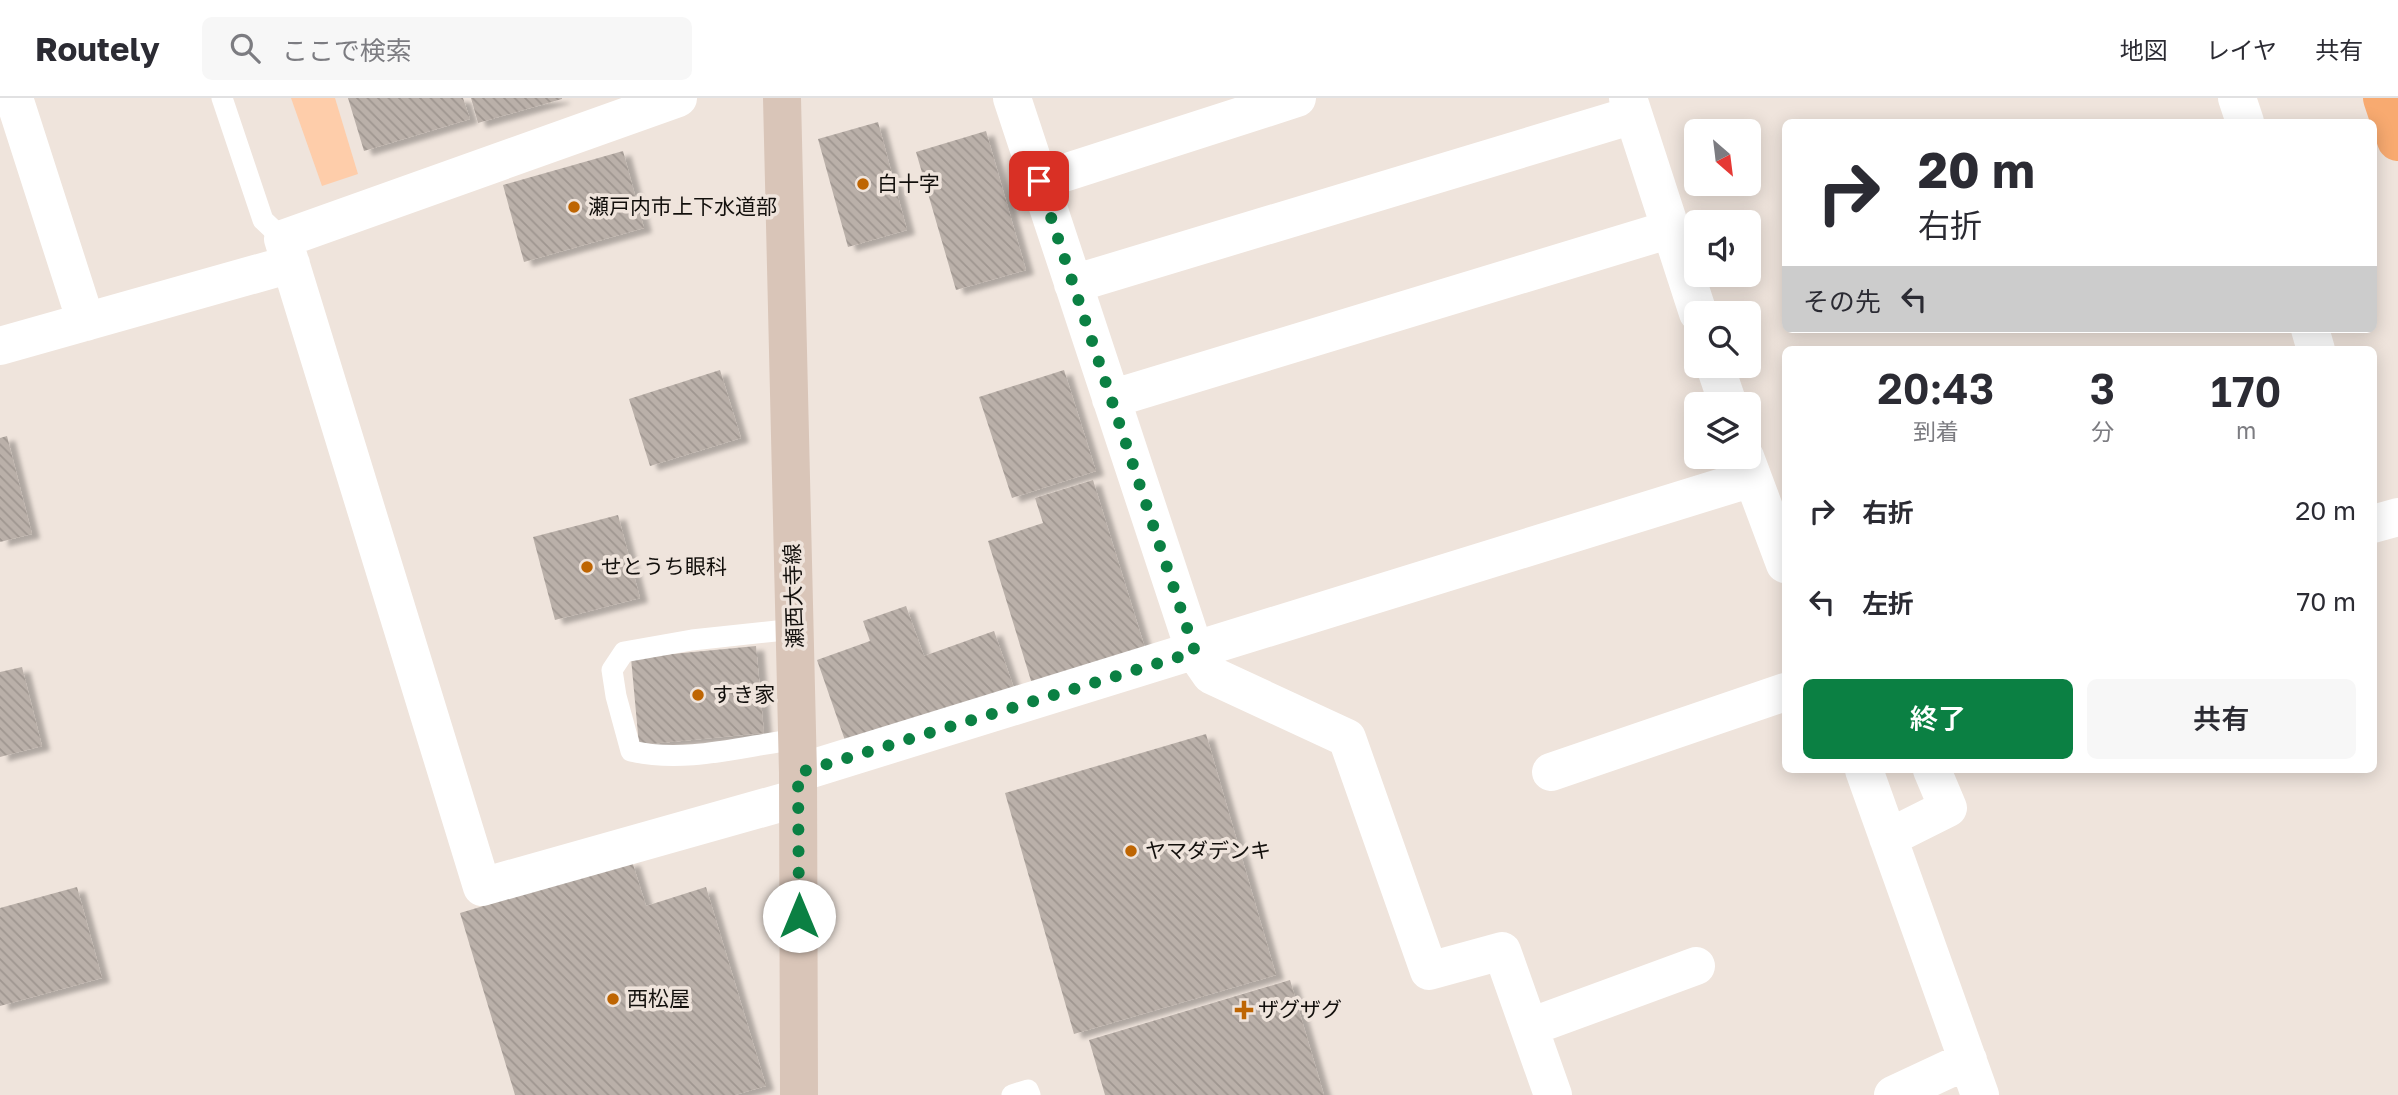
<!DOCTYPE html>
<html lang="ja">
<meta charset="utf-8">
<style>
body{margin:0;font-family:"Golos Text","Noto Sans JP",sans-serif;background:#f7f7f7;color:#2b2b33;height:100vh;display:flex;flex-direction:column;font-size:26px;white-space:nowrap}
*{box-sizing:border-box;margin:0}
p{font-size:23px;color:#7c7c81}
.icon{flex:none;width:38px;height:38px;fill:none;stroke:currentColor;stroke-width:2;stroke-linecap:round;stroke-linejoin:round}
.map{position:relative;flex:1;overflow:hidden}
.sheet{position:absolute;left:1782px;top:248px;width:595px;height:427px;display:flex;flex-direction:column;background:#fff;border-radius:10px;box-shadow:0 4px 18px #0003}
.sheet>*{flex:none}
.top-card{position:absolute;left:1782px;top:21px;width:595px;height:214px;border-radius:10px;box-shadow:0 4px 18px #0003;background:#fff;color:#2b2b33;overflow:hidden}
.needle{width:46px;rotate:152deg}
.controls{position:absolute;left:1684px;top:21px;display:grid;gap:14px}
.controls a{display:grid;place-items:center;width:77px;height:77px;border-radius:10px;background:#fff;box-shadow:0 4px 18px #0003;font-size:35px}
.pin{position:absolute;display:grid;place-items:center;width:60px;height:60px;color:#fff;margin:-30px;border-radius:14px;box-shadow:0 4px 10px #0006}
.me{position:absolute;width:77px;margin:-38px;rotate:0deg;stroke-linejoin:round;filter:drop-shadow(0 0 5px #0008)}
.turn{display:flex;align-items:center;gap:24px;height:147px;padding:0 21px;font-size:32px}
.turn .icon{width:91px;height:91px;stroke-width:2.5}
.turn b{display:block;font-size:49px;line-height:60px}
.then{display:flex;align-items:center;height:66px;padding:0 21px;background:#0003;gap:14px;font-size:26px}
.eta{display:flex;justify-content:space-evenly;align-items:center;height:119px;text-align:center}
.eta b{font-size:42px;font-weight:600;line-height:49px}
.primary-button{display:flex;gap:14px;margin-top:auto;padding:14px 21px}
.primary-button a{flex:1;height:80px;border-radius:10px;background:#0b8043;color:#fff;font-size:28px;font-weight:600;line-height:80px;text-align:center}
.primary-button a+a{background:#f7f7f7;color:#2b2b33}
ul{padding:0;list-style:none}
li{display:flex;align-items:center;gap:21px;height:91px;padding:0 21px}
li div{flex:1}
li b{display:block;font-size:26px}
li em{font-style:normal}
header{display:flex;align-items:center;gap:42px;box-sizing:border-box;height:98px;padding:0 35px;background:#fff;border-bottom:2px solid #e1e1e2}
header strong{font-size:33px}
nav{display:flex;gap:38px;margin-inline-start:auto;font-size:24px}
.search{width:490px;height:63px;background:#f7f7f7;display:flex;align-items:center;gap:18px;box-sizing:border-box;padding:0 24px;border-radius:10px;color:#7c7c81;font-size:26px}
.map>svg:first-child{display:block}
</style>
<header>
<strong>Routely</strong>
<div class="search"><svg class="icon" aria-label="search" viewBox="0 0 24 24"><circle cx="10" cy="10" r="6"/><path d="M15 15l6 6"/></svg>ここで検索</div>
<nav><a>地図</a><a>レイヤ</a><a>共有</a></nav>
</header>
<div class="map">
<svg width="2398" height="997" viewBox="0 0 2398 997">
<defs>
<pattern id="building-back-hatch" width="6" height="6" patternUnits="userSpaceOnUse" patternTransform="scale(1.75)"><rect width="6" height="6" fill="#bab0a9"/><path d="M-1 5l2 2M0 0l6 6M5-1l2 2" fill="none" stroke="#9f9690"/></pattern>
<filter id="shadow"><feDropShadow dx="8" dy="4.5" stdDeviation="2" flood-color="#0004"/></filter>
</defs>
<rect width="100%" height="100%" fill="#efe4dc"/>
<path fill="#fecdaa" d="M291,0H335L358,76L322,88Z"/>
<g fill="none" stroke-linecap="round" stroke-linejoin="round">
<path stroke="#f8aa70" stroke-width="42" d="M2384,0L2398,42"/>
</g>
<path fill="url(#building-back-hatch)" filter="url(#shadow)" d="M348,0H463L470,21L364,53Z
M471,0H562V1L478,25Z
M878,24L907,132L848,149L818,41Z
M986,33L1026,172L956,192L916,54Z
M623,53L644,130L524,164L503,87Z
M720,272L741,340L650,368L629,301Z
M1064,272L1096,373L1012,400L979,299Z
M7,338L32,436L0,444V340Z
M1093,382L1145,550L1032,586L988,443L1043,425L1035,400Z
M618,417L640,500L555,522L533,439Z
M906,508L924,558L994,533L1015,593L848,651L817,562L870,543L863,523Z
M756,548L764,635L639,647L631,560Z
M22,569L42,648L0,659V574Z
M1206,636L1276,877L1074,936L1005,695Z
M632,763L646,808L706,789L766,988L735,997H515L460,815Z
M77,789L102,880L0,908V810Z
M1290,882L1324,997H1105L1089,942Z"/>
<g fill="none" stroke-linecap="round" stroke-linejoin="round">
<path stroke="#fff" stroke-width="21" d="M222,0L263,122L283,141
M795,531L692,542L624,554L612,572L616,598L631,653C686,666 743,648 798,641
M1012,997L1028,992L1030,997"/>
<path stroke="#fff" stroke-width="38" d="M14,0L86,224
M678,0L283,141L482,789L798,700
M1012,0L1195,554L1211,577L1347,640L1429,873L1502,853L1553,997
M1628,0L1698,215
M2237,0L2245,24
M1039,83L1297,0
M1073,186L1633,17
M2310,231L2316,252
M0,248L291,166
M1715,268L1728,306
M1111,301L1671,131
M1745,359L1785,466
M2373,426L2398,419
M1864,672L1980,997
M1551,674L1785,594
M798,675L1752,380
M1888,740L1948,710L1932,672
M1530,929L1696,868
M1893,997L1968,962"/>
<path stroke="#d9c5b8" stroke-width="38" d="M782,0L798,675L799,997"/>
</g>
<g fill="none" stroke-linecap="round" stroke-linejoin="round">
<path stroke="#0b8043" stroke-width="12" stroke-dasharray="0 21.6" d="M799,818L798,675L1195,554L1039,83"/>
</g>
<g fill="#be6502" stroke="#efe4dc" stroke-width="2.5">
<circle cx="863" cy="86" r="7"/>
<circle cx="574" cy="109" r="7"/>
<circle cx="587" cy="469" r="7"/>
<circle cx="698" cy="597" r="7"/>
<circle cx="1131" cy="753" r="7"/>
<circle cx="613" cy="901" r="7"/>
<path d="M1240.5 901.5h7v7h7v7h-7v7h-7v-7h-7v-7h7z"/>
</g>
<g text-anchor="middle" stroke-width="7" stroke-linejoin="round" paint-order="stroke">
<g font-size="21" fill="#120f0c" stroke="#efe4dc" text-anchor="start">
<text x="877" y="93">白十字</text>
<text x="588" y="116">瀬戸内市上下水道部</text>
<text x="601" y="476">せとうち眼科</text>
<text x="712" y="604">すき家</text>
<text x="1145" y="760">ヤマダデンキ</text>
<text x="627" y="908">西松屋</text>
<text x="1258" y="919">ザグザグ</text>
</g>
<g font-size="21" fill="#120f0c" stroke="#efe4dc">
<text transform="translate(794 498) rotate(-92)" y="7">瀬西大寺線</text>
</g>
</g>
</svg>
<div class="controls">
<a><svg class="needle" viewBox="-14 -14 28 28"><path d="M0-13l5 13h-10z" fill="#e53935"/><path d="M0 13l5-13h-10z" fill="#7c7c81"/></svg></a>
<a><svg class="icon" aria-label="sound" viewBox="0 0 24 24"><path d="M4 9h4l5-4v14l-5-4H4zM17 9q2 3 0 6"/></svg></a>
<a><svg class="icon" aria-label="search" viewBox="0 0 24 24"><circle cx="10" cy="10" r="6"/><path d="M15 15l6 6"/></svg></a>
<a><svg class="icon" aria-label="layers" viewBox="0 0 24 24"><path d="M12 4l9 5-9 5-9-5zM3 14l9 5 9-5"/></svg></a>
</div>
<div class="pin" style="left:1039px;top:83px;background:#d93025"><svg class="icon" aria-label="arrive" viewBox="0 0 24 24"><path d="M6 21V4h12l-3 4 3 4H6"/></svg></div>
<svg class="me" style="left:799px;top:818px" viewBox="-20 -20 40 40"><circle r="19" fill="#fff"/><path d="M0-13L10 11 0 6-10 11z" fill="#0b8043"/></svg>
<div class="top-card">
<div class="turn"><svg class="icon" aria-label="right" viewBox="0 0 24 24"><path d="M7 20v-9h11M14 6l5 5-5 5"/></svg><div><b>20 m</b>右折</div></div>
<div class="then">その先<svg class="icon" aria-label="left" viewBox="0 0 24 24"><path d="M17 20v-9H6M10 6l-5 5 5 5"/></svg></div>
</div>
<section class="sheet">
<div class="eta">
<div><b>20:43</b><p>到着</p></div>
<div><b>3</b><p>分</p></div>
<div><b>170</b><p>m</p></div>
</div>
<ul>
<li><svg class="icon" aria-label="right" viewBox="0 0 24 24"><path d="M7 20v-9h11M14 6l5 5-5 5"/></svg><div><b>右折</b></div><em>20 m</em></li>
<li><svg class="icon" aria-label="left" viewBox="0 0 24 24"><path d="M17 20v-9H6M10 6l-5 5 5 5"/></svg><div><b>左折</b></div><em>70 m</em></li>
</ul>
<div class="primary-button"><a>終了</a><a>共有</a></div>
</section>
</div>
